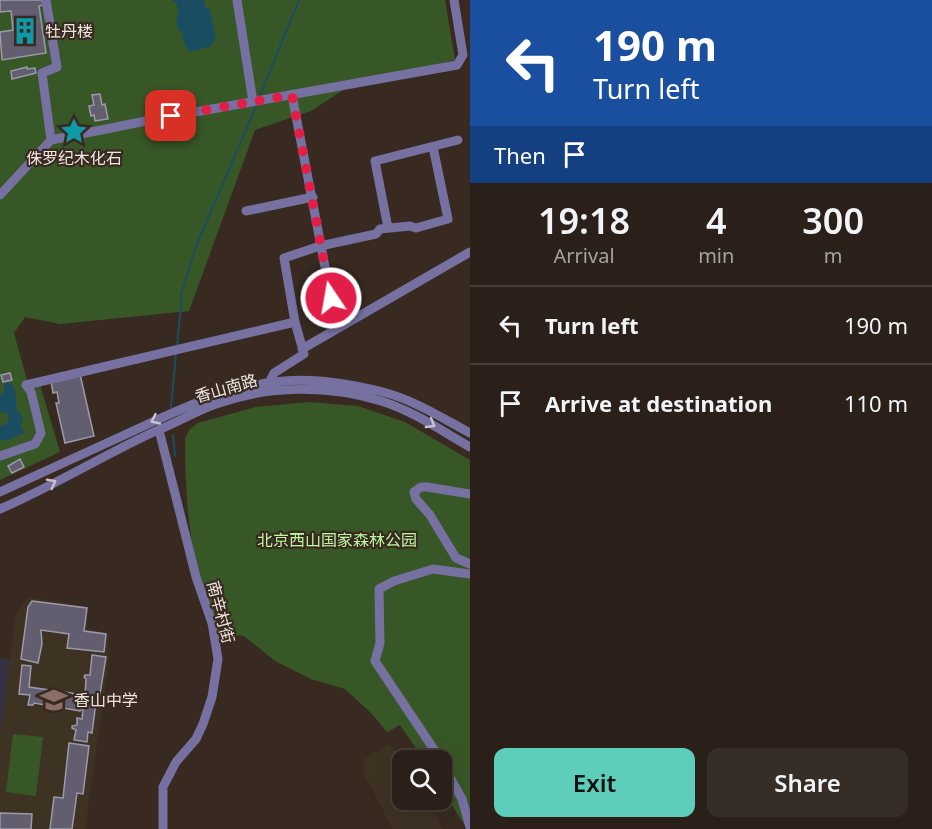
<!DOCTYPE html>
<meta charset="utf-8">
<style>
body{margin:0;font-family:"Noto Sans","Noto Sans SC",sans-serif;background:#362d26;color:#f1f3f6;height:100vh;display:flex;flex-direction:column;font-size:22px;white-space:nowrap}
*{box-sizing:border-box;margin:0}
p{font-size:20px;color:#a5a3a2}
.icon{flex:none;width:33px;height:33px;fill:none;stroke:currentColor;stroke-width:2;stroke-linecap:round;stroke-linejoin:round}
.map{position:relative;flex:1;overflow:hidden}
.drawer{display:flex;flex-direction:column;background:#2a2019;width:462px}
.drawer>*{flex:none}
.banner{background:#1a4fa0;color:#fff;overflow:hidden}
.controls{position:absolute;left:392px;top:750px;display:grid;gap:12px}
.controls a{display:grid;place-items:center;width:60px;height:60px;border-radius:12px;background:#2a2019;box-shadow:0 6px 24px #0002,0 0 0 2px #463e38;font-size:30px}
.pin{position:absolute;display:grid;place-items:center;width:51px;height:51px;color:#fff;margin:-26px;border-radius:12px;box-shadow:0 3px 9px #0006}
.me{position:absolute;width:66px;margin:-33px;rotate:348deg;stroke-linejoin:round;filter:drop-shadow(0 0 4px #0008)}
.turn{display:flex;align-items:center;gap:21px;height:126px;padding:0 24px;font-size:27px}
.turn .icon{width:78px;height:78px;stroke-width:2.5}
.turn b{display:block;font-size:42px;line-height:51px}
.then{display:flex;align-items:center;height:57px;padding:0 24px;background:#0003;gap:12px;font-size:22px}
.eta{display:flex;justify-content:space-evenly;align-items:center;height:102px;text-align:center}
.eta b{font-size:36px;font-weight:600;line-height:42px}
.button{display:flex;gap:12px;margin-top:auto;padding:12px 24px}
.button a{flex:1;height:69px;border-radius:12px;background:#5cceba;color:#111;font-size:24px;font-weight:600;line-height:69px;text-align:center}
.button a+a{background:#362d26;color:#f1f3f6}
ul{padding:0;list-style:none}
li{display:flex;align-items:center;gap:18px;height:78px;padding:0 24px;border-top:2px solid #463e38}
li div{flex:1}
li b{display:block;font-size:22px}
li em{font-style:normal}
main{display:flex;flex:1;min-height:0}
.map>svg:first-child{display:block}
</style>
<main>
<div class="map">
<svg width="470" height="829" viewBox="0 0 470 829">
<rect width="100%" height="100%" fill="#382a21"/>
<path fill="#3e3223" d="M29,597L88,607L87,628L108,634L109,661L85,829H0V738L16,614Z
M390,743L402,763V800H425L443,829H393L363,773L365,759Z"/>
<path fill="#363243" d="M0,657L10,660L0,738Z"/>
<path fill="#385727" d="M0,0H445L455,60L352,84L311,111L255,130L189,311L60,324L25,317L14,333L27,380L38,378L60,452L0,480Z
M309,402L358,406L405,422L470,460V829H467L441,788V760H424L400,725L387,732L372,714L345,689L311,679L275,661L244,636L217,634C214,611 203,590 197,568C187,525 185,481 185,438L190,429L198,423L256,407Z
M13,734L43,737L36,796L6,792Z"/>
<path fill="#1a4d61" d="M172,0H204L205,7L210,9L216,38L211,46L190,52L184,44L182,33L178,29L176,18L179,16L176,2H173Z
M7,382C18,388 15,394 16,405C16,411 20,412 23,418L21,426L24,433L11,439L0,441V426L6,424L9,419L7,413L0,412V395L4,392V383Z"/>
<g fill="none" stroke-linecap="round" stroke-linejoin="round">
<path stroke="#1a4d61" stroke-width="2" d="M259,98L299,0
M177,347L182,292L196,246L257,104
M171,407L176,353
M173,435L175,456"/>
</g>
<path fill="#625e6f" stroke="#9c99ab" stroke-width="1.5" d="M0,0H42L43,5L39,6L46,53L2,60L0,32L13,30L11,11L0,12Z
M27,67V69L35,68L36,73L12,79L11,71Z
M100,94L102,105L105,104L108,119L95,121L94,115L91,116L89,106L94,105L92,95Z
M10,373L12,380L3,382L1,375Z
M80,374L94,436L65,443L56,403H59L57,392L53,393L51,381Z
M20,459L24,467L12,473L8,466Z
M32,601L87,608L84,631L106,634L104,652L67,648L69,634L41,630L42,644L38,663L21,659L28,607Z
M92,655L106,657L100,694H97L92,733L88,732L87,742L74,740L76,730L72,728V726L77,725V718L82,719L83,708L80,711L34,703L33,705H28L30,695L19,694L22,665L31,666L29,687L85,695L86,679L84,677L85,675H90Z
M69,743L89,746L83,794L77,793L72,829H50L54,797L63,798Z
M0,813L32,814L31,829H0Z"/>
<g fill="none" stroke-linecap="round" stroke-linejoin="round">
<path stroke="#7671a1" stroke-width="9" d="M237,0L253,102
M292,95L331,298
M51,140L156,119L457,65L463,55L454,0
M0,195L51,140L42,73L57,67L46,0
M246,211L313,197
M388,228L375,161L458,140
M302,349L470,252
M269,383L274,373L304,354L295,322L284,258L320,246L376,234L380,229L410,226L416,228L448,219L433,147
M159,430L196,577L212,623L218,659L212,697L203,724L196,739L176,762L163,787V829
M0,456L35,444L41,433L31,392L26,385L295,322
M0,492C44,472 89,451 133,431C181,409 229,385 284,381C316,378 351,384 383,392C414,400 442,418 470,433
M470,494L427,487H421L414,492L416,499L430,515L456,558L470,564
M0,509C54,486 105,454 158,430C178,422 196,411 216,404C269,385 328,385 381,401C413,411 442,431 470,447
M441,760L375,661L380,643L379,589L394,581L433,569L470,574
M441,761L462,799L470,827"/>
</g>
<defs><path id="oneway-chevron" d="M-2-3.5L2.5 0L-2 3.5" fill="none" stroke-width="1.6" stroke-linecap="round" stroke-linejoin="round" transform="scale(1.5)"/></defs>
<g stroke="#cbc3cd">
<use href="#oneway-chevron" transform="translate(155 420) rotate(155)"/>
<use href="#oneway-chevron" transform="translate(431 424) rotate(30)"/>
<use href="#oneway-chevron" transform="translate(52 483) rotate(-27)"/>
</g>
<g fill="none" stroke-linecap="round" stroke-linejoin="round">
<path stroke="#e11d48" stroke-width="10" stroke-dasharray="0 18" d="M171,116L292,95L331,298"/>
</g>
<defs>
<symbol id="building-bare" viewBox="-9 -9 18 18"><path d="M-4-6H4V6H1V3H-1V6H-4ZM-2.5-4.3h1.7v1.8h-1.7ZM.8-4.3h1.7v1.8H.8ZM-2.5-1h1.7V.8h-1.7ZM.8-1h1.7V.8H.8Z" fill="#0f9aa8" stroke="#382a21" stroke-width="2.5" paint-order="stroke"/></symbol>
<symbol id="sight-bare" viewBox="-9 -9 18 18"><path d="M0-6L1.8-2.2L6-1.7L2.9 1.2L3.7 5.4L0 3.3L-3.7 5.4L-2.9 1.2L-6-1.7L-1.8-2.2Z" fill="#0f9aa8" stroke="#382a21" stroke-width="2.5" paint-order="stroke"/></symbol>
<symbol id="school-bare" viewBox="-9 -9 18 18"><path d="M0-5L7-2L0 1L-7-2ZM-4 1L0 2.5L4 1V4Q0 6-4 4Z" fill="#8d6e63" stroke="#382a21" stroke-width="2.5" paint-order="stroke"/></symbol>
</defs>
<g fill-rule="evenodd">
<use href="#building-bare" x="6" y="12" width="38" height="38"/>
<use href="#sight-bare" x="55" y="112" width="38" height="38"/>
<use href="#school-bare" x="35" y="681" width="38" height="38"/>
</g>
<g text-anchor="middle" stroke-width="4.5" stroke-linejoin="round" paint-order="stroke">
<g font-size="16" fill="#f0e6e0" stroke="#382a21" text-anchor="start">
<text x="45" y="37">牡丹楼</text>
<text x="74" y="164" text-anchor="middle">侏罗纪木化石</text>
<text x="74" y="706">香山中学</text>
</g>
<g font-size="16" fill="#f0e6e0" stroke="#382a21">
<text transform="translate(226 388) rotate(-16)" y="6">香山南路</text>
<text transform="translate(221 612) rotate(75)" y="6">南辛村街</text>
</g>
<g font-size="16" fill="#bcf99d" stroke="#382a21">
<text x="337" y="546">北京西山国家森林公园</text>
</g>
</g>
</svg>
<div class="controls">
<a><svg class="icon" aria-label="search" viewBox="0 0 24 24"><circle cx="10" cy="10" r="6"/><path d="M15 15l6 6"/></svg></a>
</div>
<div class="pin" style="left:171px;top:116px;background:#d93025"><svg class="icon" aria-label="arrive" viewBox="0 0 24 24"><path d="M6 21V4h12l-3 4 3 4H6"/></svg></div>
<svg class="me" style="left:331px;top:298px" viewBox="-20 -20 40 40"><circle r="17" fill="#e11d48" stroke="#fff" stroke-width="3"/><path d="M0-11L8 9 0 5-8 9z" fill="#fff"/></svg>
</div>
<section class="drawer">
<div class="banner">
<div class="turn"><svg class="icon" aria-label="left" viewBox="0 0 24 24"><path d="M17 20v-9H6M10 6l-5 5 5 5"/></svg><div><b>190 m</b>Turn left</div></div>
<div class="then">Then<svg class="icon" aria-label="arrive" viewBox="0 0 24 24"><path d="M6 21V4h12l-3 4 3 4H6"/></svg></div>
</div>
<div class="eta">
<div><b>19:18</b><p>Arrival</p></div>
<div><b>4</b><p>min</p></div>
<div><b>300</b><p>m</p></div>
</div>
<ul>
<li><svg class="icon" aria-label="left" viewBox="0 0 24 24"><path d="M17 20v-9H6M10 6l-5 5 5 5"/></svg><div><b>Turn left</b></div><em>190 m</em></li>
<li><svg class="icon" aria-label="arrive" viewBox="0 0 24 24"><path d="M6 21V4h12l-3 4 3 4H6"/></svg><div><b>Arrive at destination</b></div><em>110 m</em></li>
</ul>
<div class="button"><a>Exit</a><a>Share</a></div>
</section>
</main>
